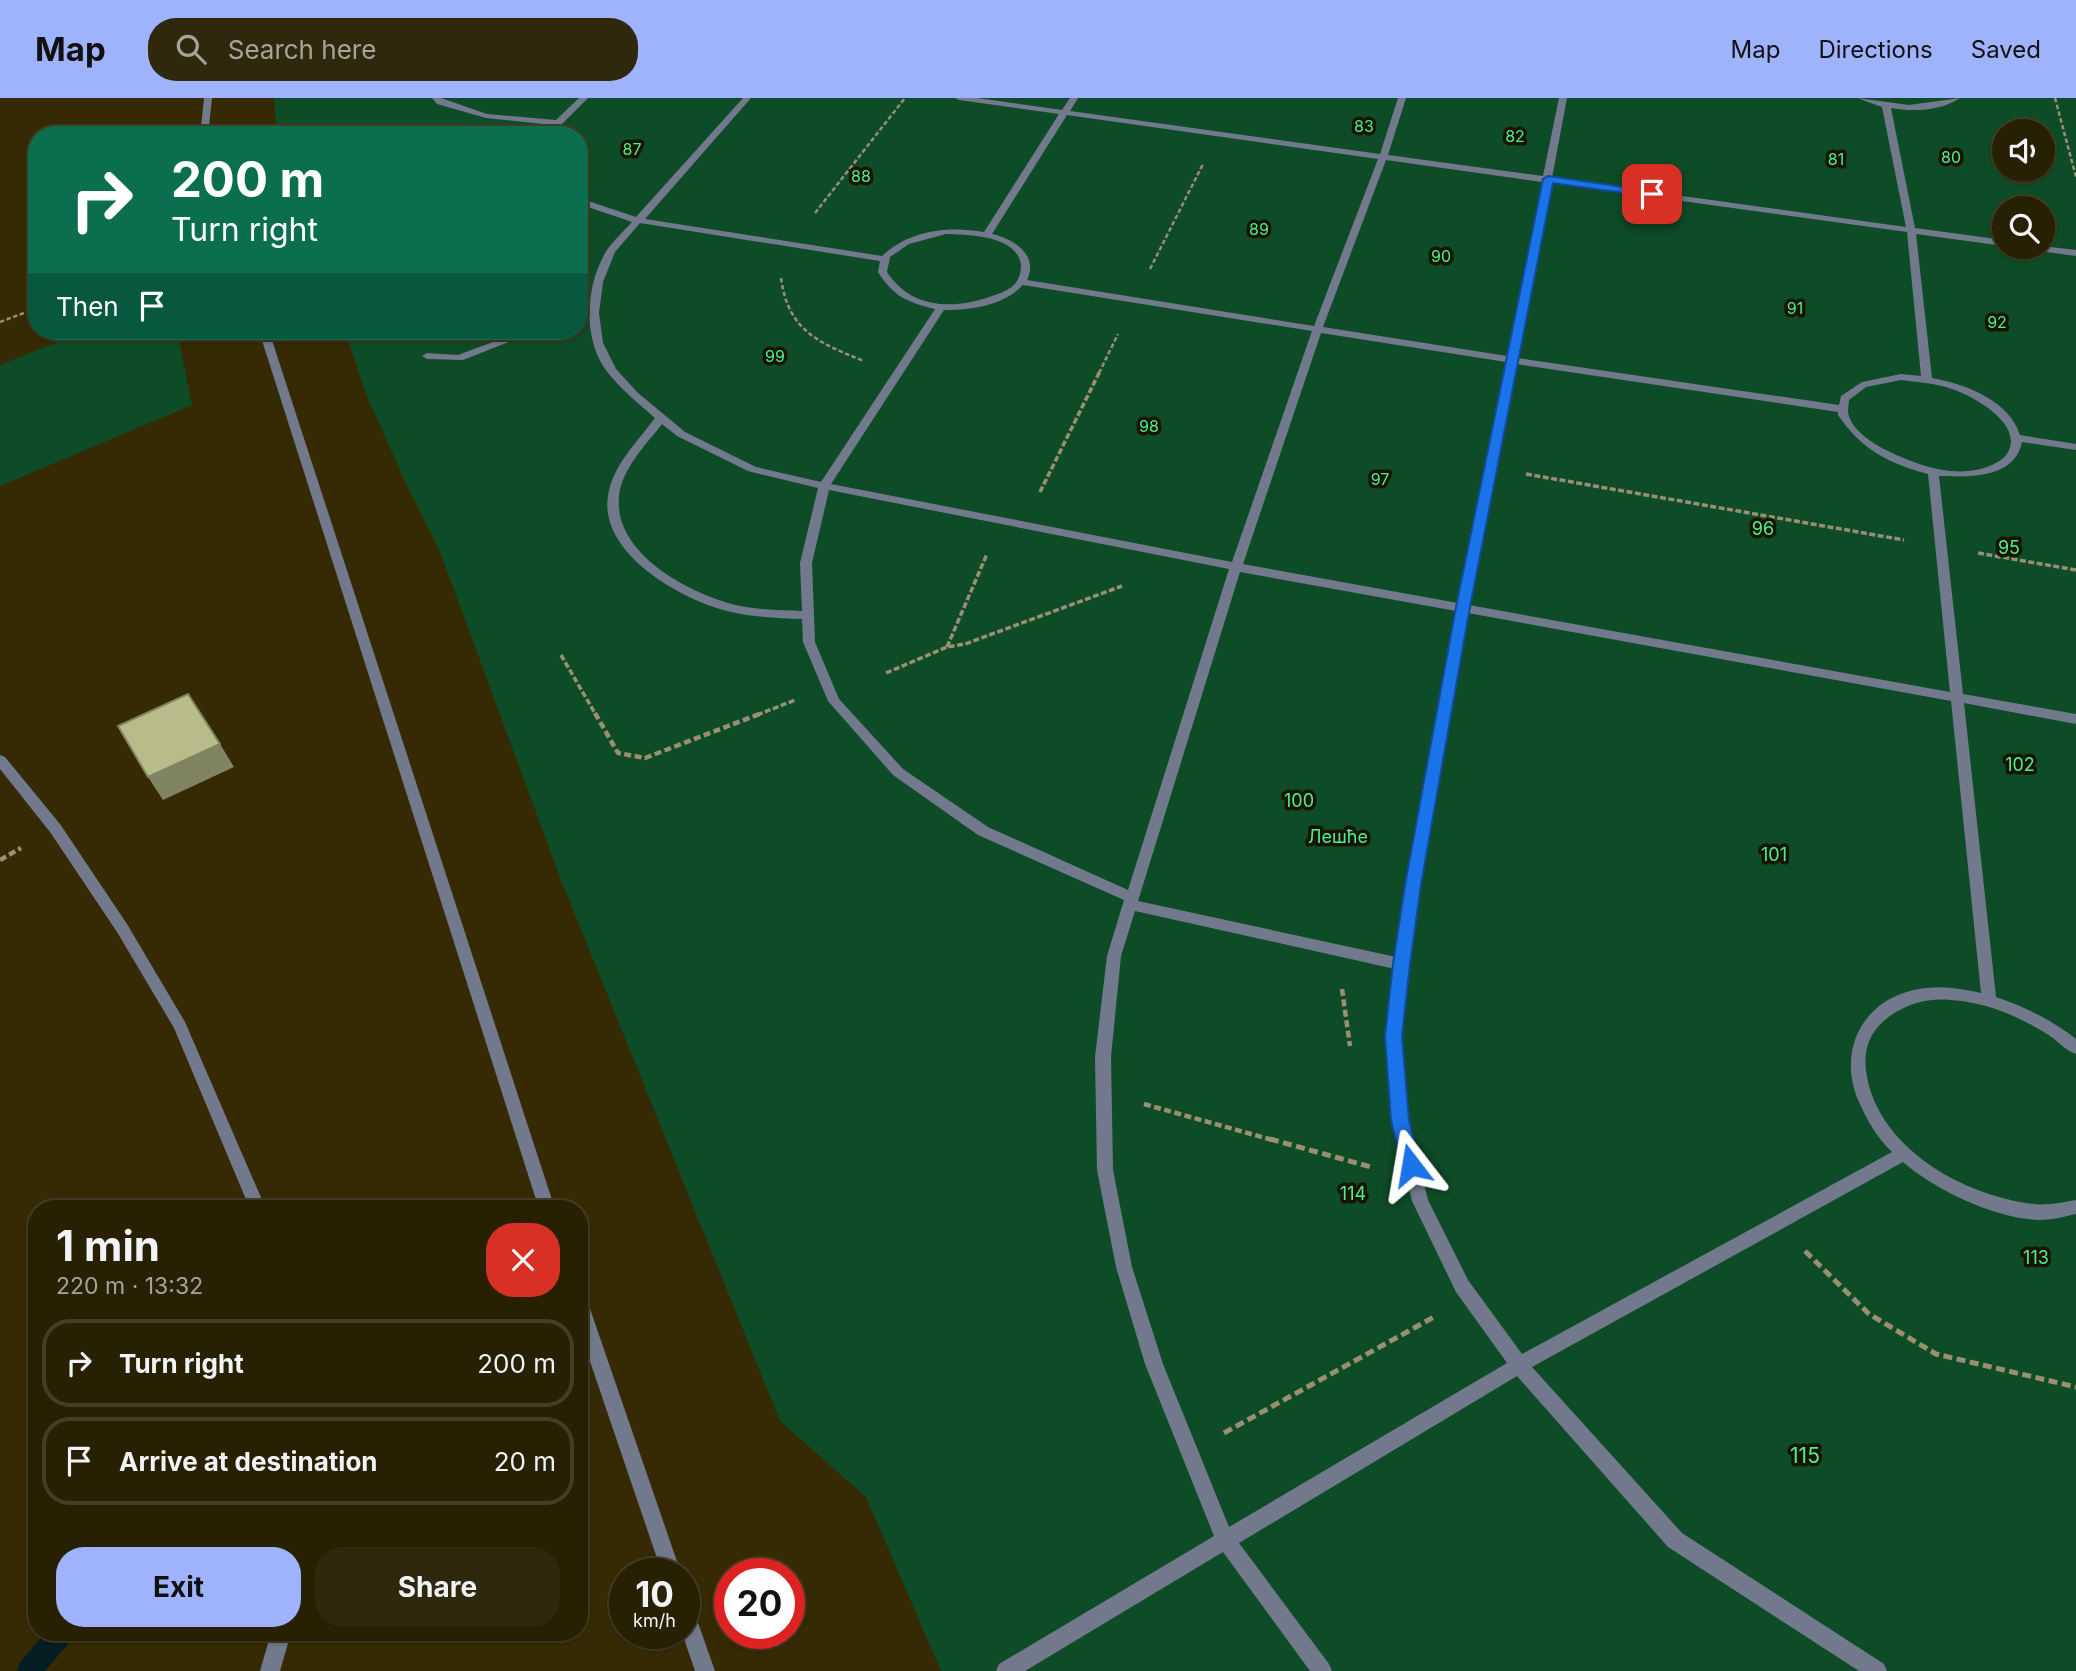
<!DOCTYPE html>
<meta charset="utf-8">
<style>
body{margin:0;font-family:Inter,sans-serif;background:#30280d;color:#f1f3f6;height:100vh;display:flex;flex-direction:column;font-size:26px;white-space:nowrap}
*{box-sizing:border-box;margin:0}
p{font-size:23px;color:#a5a39a}
.icon{flex:none;width:38px;height:38px;fill:none;stroke:currentColor;stroke-width:2;stroke-linecap:round;stroke-linejoin:round}
.map{position:relative;flex:1;overflow:hidden}
.panel{position:absolute;left:28px;top:1102px;width:560px;height:441px;display:flex;flex-direction:column;background:#282003;border-radius:28px;box-shadow:0 2px 5px #0004,0 0 0 2px #443e25}
.panel>*{flex:none}
.top-card{position:absolute;left:28px;top:28px;width:560px;height:214px;border-radius:28px;box-shadow:0 2px 5px #0004,0 0 0 2px #443e25;background:#0b6e4f;color:#fff;overflow:hidden}
.fabs{position:absolute;left:1992px;top:21px;display:grid;gap:14px}
.fabs a{display:grid;place-items:center;width:63px;height:63px;border-radius:50%;background:#282003;box-shadow:0 2px 5px #0004,0 0 0 2px #443e25;font-size:35px}
.speed{position:absolute;left:609px;top:1460px;display:flex;gap:14px;font-size:35px;font-weight:700;text-align:center}
.speed>*{display:grid;place-content:center;width:91px;height:91px;border-radius:50%;background:#282003;box-shadow:0 2px 5px #0004,0 0 0 2px #443e25;line-height:1}
.speed small{font-size:18px;font-weight:400}
.speed .limit{border:10px solid #d22;background:#fff;color:#111}
.pin{position:absolute;display:grid;place-items:center;width:60px;height:60px;color:#fff;margin:-30px;border-radius:14px;box-shadow:0 4px 10px #0006}
.me{position:absolute;width:77px;margin:-38px;rotate:346deg;stroke-linejoin:round;filter:drop-shadow(0 0 5px #0008)}
.turn{display:flex;align-items:center;gap:24px;height:147px;padding:0 28px;font-size:32px}
.turn .icon{width:91px;height:91px;stroke-width:2.5}
.turn b{display:block;font-size:49px;line-height:60px}
.then{display:flex;align-items:center;height:66px;padding:0 28px;background:#0003;gap:14px;font-size:26px}
.round{display:grid;place-items:center;flex:none;width:74px;height:74px;border-radius:28px;background:#30280d}
.headline{display:flex;align-items:center;justify-content:space-between;height:119px;padding:0 28px}
h1{font-size:42px;font-weight:700;line-height:52px}
.action{display:flex;gap:14px;margin-top:auto;padding:14px 28px}
.action a{flex:1;height:80px;border-radius:28px;background:#9fb3fd;color:#111;font-size:28px;font-weight:700;line-height:80px;text-align:center}
.action a+a{background:#30280d;color:#f1f3f6}
ul{padding:0;list-style:none}
li{display:flex;align-items:center;gap:21px;height:88px;margin:0 14px 10px;padding:0 14px;border:4px solid #443e25;border-radius:28px}
li div{flex:1}
li b{display:block;font-size:26px}
li em{font-style:normal}
header{display:flex;align-items:center;gap:42px;box-sizing:border-box;height:98px;padding:0 35px;background:#9fb3fd;color:#111}
header strong{font-size:33px}
nav{display:flex;gap:38px;margin-inline-start:auto;font-size:24px}
.search{width:490px;height:63px;background:#30280d;display:flex;align-items:center;gap:18px;box-sizing:border-box;padding:0 24px;border-radius:28px;color:#a5a39a;font-size:26px}
.map>svg:first-child{display:block}
</style>
<header>
<strong>Map</strong>
<div class="search"><svg class="icon" aria-label="search" viewBox="0 0 24 24"><circle cx="10" cy="10" r="6"/><path d="M15 15l6 6"/></svg>Search here</div>
<nav><a>Map</a><a>Directions</a><a>Saved</a></nav>
</header>
<div class="map">
<svg width="2076" height="1573" viewBox="0 0 2076 1573">
<rect width="100%" height="100%" fill="#352a04"/>
<path fill="#0e4c27" fill-rule="evenodd" d="M274,0H2076V1573H941L866,1399L780,1323L561,782L439,451L404,381L366,296L345,233H579V37H277ZM2004,33H2042V72H2004ZM2004,110H2042V149H2004Z
M85,233H177L192,307L0,388V267Z"/>
<g fill="none" stroke-linecap="round" stroke-linejoin="round">
<path fill="#041e23" fill-rule="evenodd" d="M45,1535H73L70,1544L45,1573H17L20,1564Z"/>
<path stroke="#9a9071" stroke-width="2.5" stroke-dasharray="4.5 2.5" stroke-linecap="butt" d="M2055,0L2076,79
M815,115L905,0
M1150,171L1203,66
M781,180C788,233 819,245 864,263
M0,224L37,210
M1099,275L1118,236"/>
<path stroke="#9a9071" stroke-width="3.5" stroke-dasharray="6 2.5" stroke-linecap="butt" d="M1526,376L1904,442
M1040,394L1100,273
M1978,455L2076,472
M947,549L987,456
M561,557L596,617
M886,575L947,549L965,546L1122,488
M757,617L795,602"/>
<path stroke="#9a9071" stroke-width="4.5" stroke-dasharray="7 3.5" stroke-linecap="butt" d="M595,615L618,655L645,660L762,615
M0,762L21,750
M1342,891L1350,948
M1144,1006L1276,1043"/>
<path stroke="#9a9071" stroke-width="5" stroke-dasharray="9 4.5" stroke-linecap="butt" d="M1270,1041L1371,1069
M1805,1153L1869,1216L1936,1256L2076,1289
M1224,1335L1434,1219"/>
<path fill="#73798d" fill-rule="evenodd" d="M432,0H441L487,16L556,22L579,0H588L562,26L558,37H550L553,27L486,20L437,6Z
M743,0H751L645,121L882,158C910,132 948,128 984,134L1059,16L959,2L955,0H977L1062,12L1070,0H1078L1070,13L1380,56L1398,0H1406L1388,57L1543,78L1559,0H1567L1552,80L1906,129L1882,9L1857,0L1909,7L1960,0C1941,13 1913,14 1891,10L1915,130L2004,142V148L1916,136L1932,280C1965,286 2009,302 2020,337L2076,346V352L2022,344C2015,381 1968,379 1939,378L1963,596L2076,616V626L1964,605L1996,899C2025,909 2052,922 2076,941V956C2066,953 2059,944 2050,938C2021,919 1986,904 1951,902C1928,900 1909,905 1890,918C1871,931 1863,950 1866,973C1876,1049 1963,1098 2034,1106C2048,1108 2062,1104 2076,1102V1116C2063,1119 2051,1122 2038,1122C1994,1120 1935,1092 1903,1064L1532,1269L1682,1435L1884,1566L1887,1573H1859L1668,1449L1517,1278L1239,1445L1329,1566L1332,1573H1310L1223,1454L1025,1573H996L999,1566L1214,1438L1145,1266L1116,1169L1097,1072L1095,959L1107,858L1124,802L978,737L893,677L828,603L803,544L802,521C777,520 751,519 727,513C680,501 599,455 608,398C612,368 638,343 655,320C639,306 622,292 608,275C582,242 585,187 607,152C614,142 624,133 632,124L579,106V100L636,119ZM1067,17L1378,61L1314,228L1027,182C1039,157 1014,141 992,136ZM1386,62L1542,84L1507,258L1323,229ZM1551,85L1907,134L1921,278L1901,276L1862,284L1841,298L1839,307L1517,260ZM640,125L880,163L878,174C894,199 907,204 935,211L821,384L756,369L685,334L638,295L616,271L603,245L599,215L603,184L615,154ZM946,136C969,137 1017,137 1021,167C1021,173 1020,178 1017,183C1011,192 999,196 989,199C952,212 910,210 887,174L890,159L909,146ZM1023,187L1312,233L1232,464L831,386L944,212C971,212 1003,208 1023,187ZM1321,235L1506,264L1458,505L1243,466ZM1516,266L1838,314V317C1862,352 1888,365 1928,376L1950,594L1469,507ZM1901,282C1917,284 1933,285 1949,290C1970,296 2024,325 2008,354C2005,360 1998,364 1992,367C1958,382 1919,368 1888,353C1875,347 1853,333 1849,318C1847,314 1849,306 1849,302L1866,289ZM662,326L677,338L748,373L818,390L800,465L802,513C775,512 747,512 722,503C679,489 614,452 619,399C621,371 646,347 662,326ZM829,392L1229,471L1128,792L988,729L903,671L839,601L815,544L812,465ZM1240,474L1456,513L1406,787L1396,859L1138,803ZM1468,515L1951,603L1981,895C1963,891 1945,888 1927,890C1866,896 1835,949 1859,1004C1867,1022 1877,1040 1892,1054L1522,1256L1468,1182L1428,1102L1408,1022L1401,938L1420,787ZM1135,813L1395,871L1385,938L1392,1022L1412,1103L1456,1194L1507,1265L1229,1429L1163,1266L1132,1169L1113,1072L1111,959L1121,858Z
M2042,148L2076,152V158L2032,152L2027,149Z
M523,233H537L463,262L427,261L422,258L427,255L458,257Z"/>
<path fill="#73798d" fill-rule="evenodd" d="M204,0H212L209,29L211,37H203L201,29Z
M259,233H269L555,1111H539Z
M0,657L5,659L60,726L127,826L185,924L266,1111H250L174,930L117,834L50,734L0,671Z
M579,1197L585,1199L588,1205L681,1475H662L579,1231Z
M684,1502L691,1505L715,1573H695L682,1535H684Z
M271,1535H291L280,1573H260Z"/>
</g>
<path fill="#808460" d="M220,646L234,669L163,702L148,679Z"/>
<path fill="#b7bc89" stroke="#808460" stroke-width="2" d="M188,596L220,646L148,679L118,628Z"/>
<path fill="#1a73e8" stroke="#114b97" stroke-width="2" d="M1548,78L1652,93L1657,96L1652,99L1553,85L1470,509L1421,787L1410,866L1402,938L1409,1022L1420,1067L1418,1073L1411,1075L1405,1073L1402,1067L1391,1022L1385,938L1393,866L1405,787L1456,509L1543,81Z"/>
<g text-anchor="middle" stroke-width="7" stroke-linejoin="round" paint-order="stroke">
<g font-size="16" fill="#4af08b" stroke="#191302">
<text x="1364" y="34">83</text>
<text x="1515" y="44">82</text>
<text x="632" y="57">87</text>
<text x="1951" y="65">80</text>
<text x="1836" y="67">81</text>
<text x="861" y="84">88</text>
<text x="1259" y="137">89</text>
<text x="1441" y="164">90</text>
<text x="1795" y="216">91</text>
<text x="1997" y="230">92</text>
<text x="775" y="264">99</text>
<text x="1149" y="334">98</text>
<text x="1380" y="387">97</text>
</g>
<g font-size="18" fill="#4af08b" stroke="#191302">
<text x="1763" y="437">96</text>
<text x="2009" y="456">95</text>
<text x="2020" y="673">102</text>
<text x="1299" y="709">100</text>
<text x="1338" y="745">Лешће</text>
<text x="1774" y="763">101</text>
<text x="1353" y="1102">114</text>
<text x="2036" y="1166">113</text>
</g>
<g font-size="21" fill="#4af08b" stroke="#191302">
<text x="1805" y="1365">115</text>
</g>
</g>
</svg>
<div class="fabs">
<a><svg class="icon" aria-label="sound" viewBox="0 0 24 24"><path d="M4 9h4l5-4v14l-5-4H4zM17 9q2 3 0 6"/></svg></a>
<a><svg class="icon" aria-label="search" viewBox="0 0 24 24"><circle cx="10" cy="10" r="6"/><path d="M15 15l6 6"/></svg></a>
</div>
<div class="speed"><div>10<small>km/h</small></div><div class="limit">20</div></div>
<div class="pin" style="left:1652px;top:96px;background:#d93025"><svg class="icon" aria-label="arrive" viewBox="0 0 24 24"><path d="M6 21V4h12l-3 4 3 4H6"/></svg></div>
<svg class="me" style="left:1411px;top:1067px" viewBox="-20 -20 40 40"><path d="M0-17L14 15 0 8-14 15z" fill="#1a73e8" stroke="#fff" stroke-width="4"/></svg>
<div class="top-card">
<div class="turn"><svg class="icon" aria-label="right" viewBox="0 0 24 24"><path d="M7 20v-9h11M14 6l5 5-5 5"/></svg><div><b>200 m</b>Turn right</div></div>
<div class="then">Then<svg class="icon" aria-label="arrive" viewBox="0 0 24 24"><path d="M6 21V4h12l-3 4 3 4H6"/></svg></div>
</div>
<section class="panel">
<div class="headline"><div><h1>1 min</h1><p>220 m · 13:32</p></div><a class="round" style="background:#d93025;color:#fff"><svg class="icon" aria-label="close" viewBox="0 0 24 24"><path d="M6 6l12 12M18 6L6 18"/></svg></a></div>
<ul>
<li><svg class="icon" aria-label="right" viewBox="0 0 24 24"><path d="M7 20v-9h11M14 6l5 5-5 5"/></svg><div><b>Turn right</b></div><em>200 m</em></li>
<li><svg class="icon" aria-label="arrive" viewBox="0 0 24 24"><path d="M6 21V4h12l-3 4 3 4H6"/></svg><div><b>Arrive at destination</b></div><em>20 m</em></li>
</ul>
<div class="action"><a>Exit</a><a>Share</a></div>
</section>
</div>
